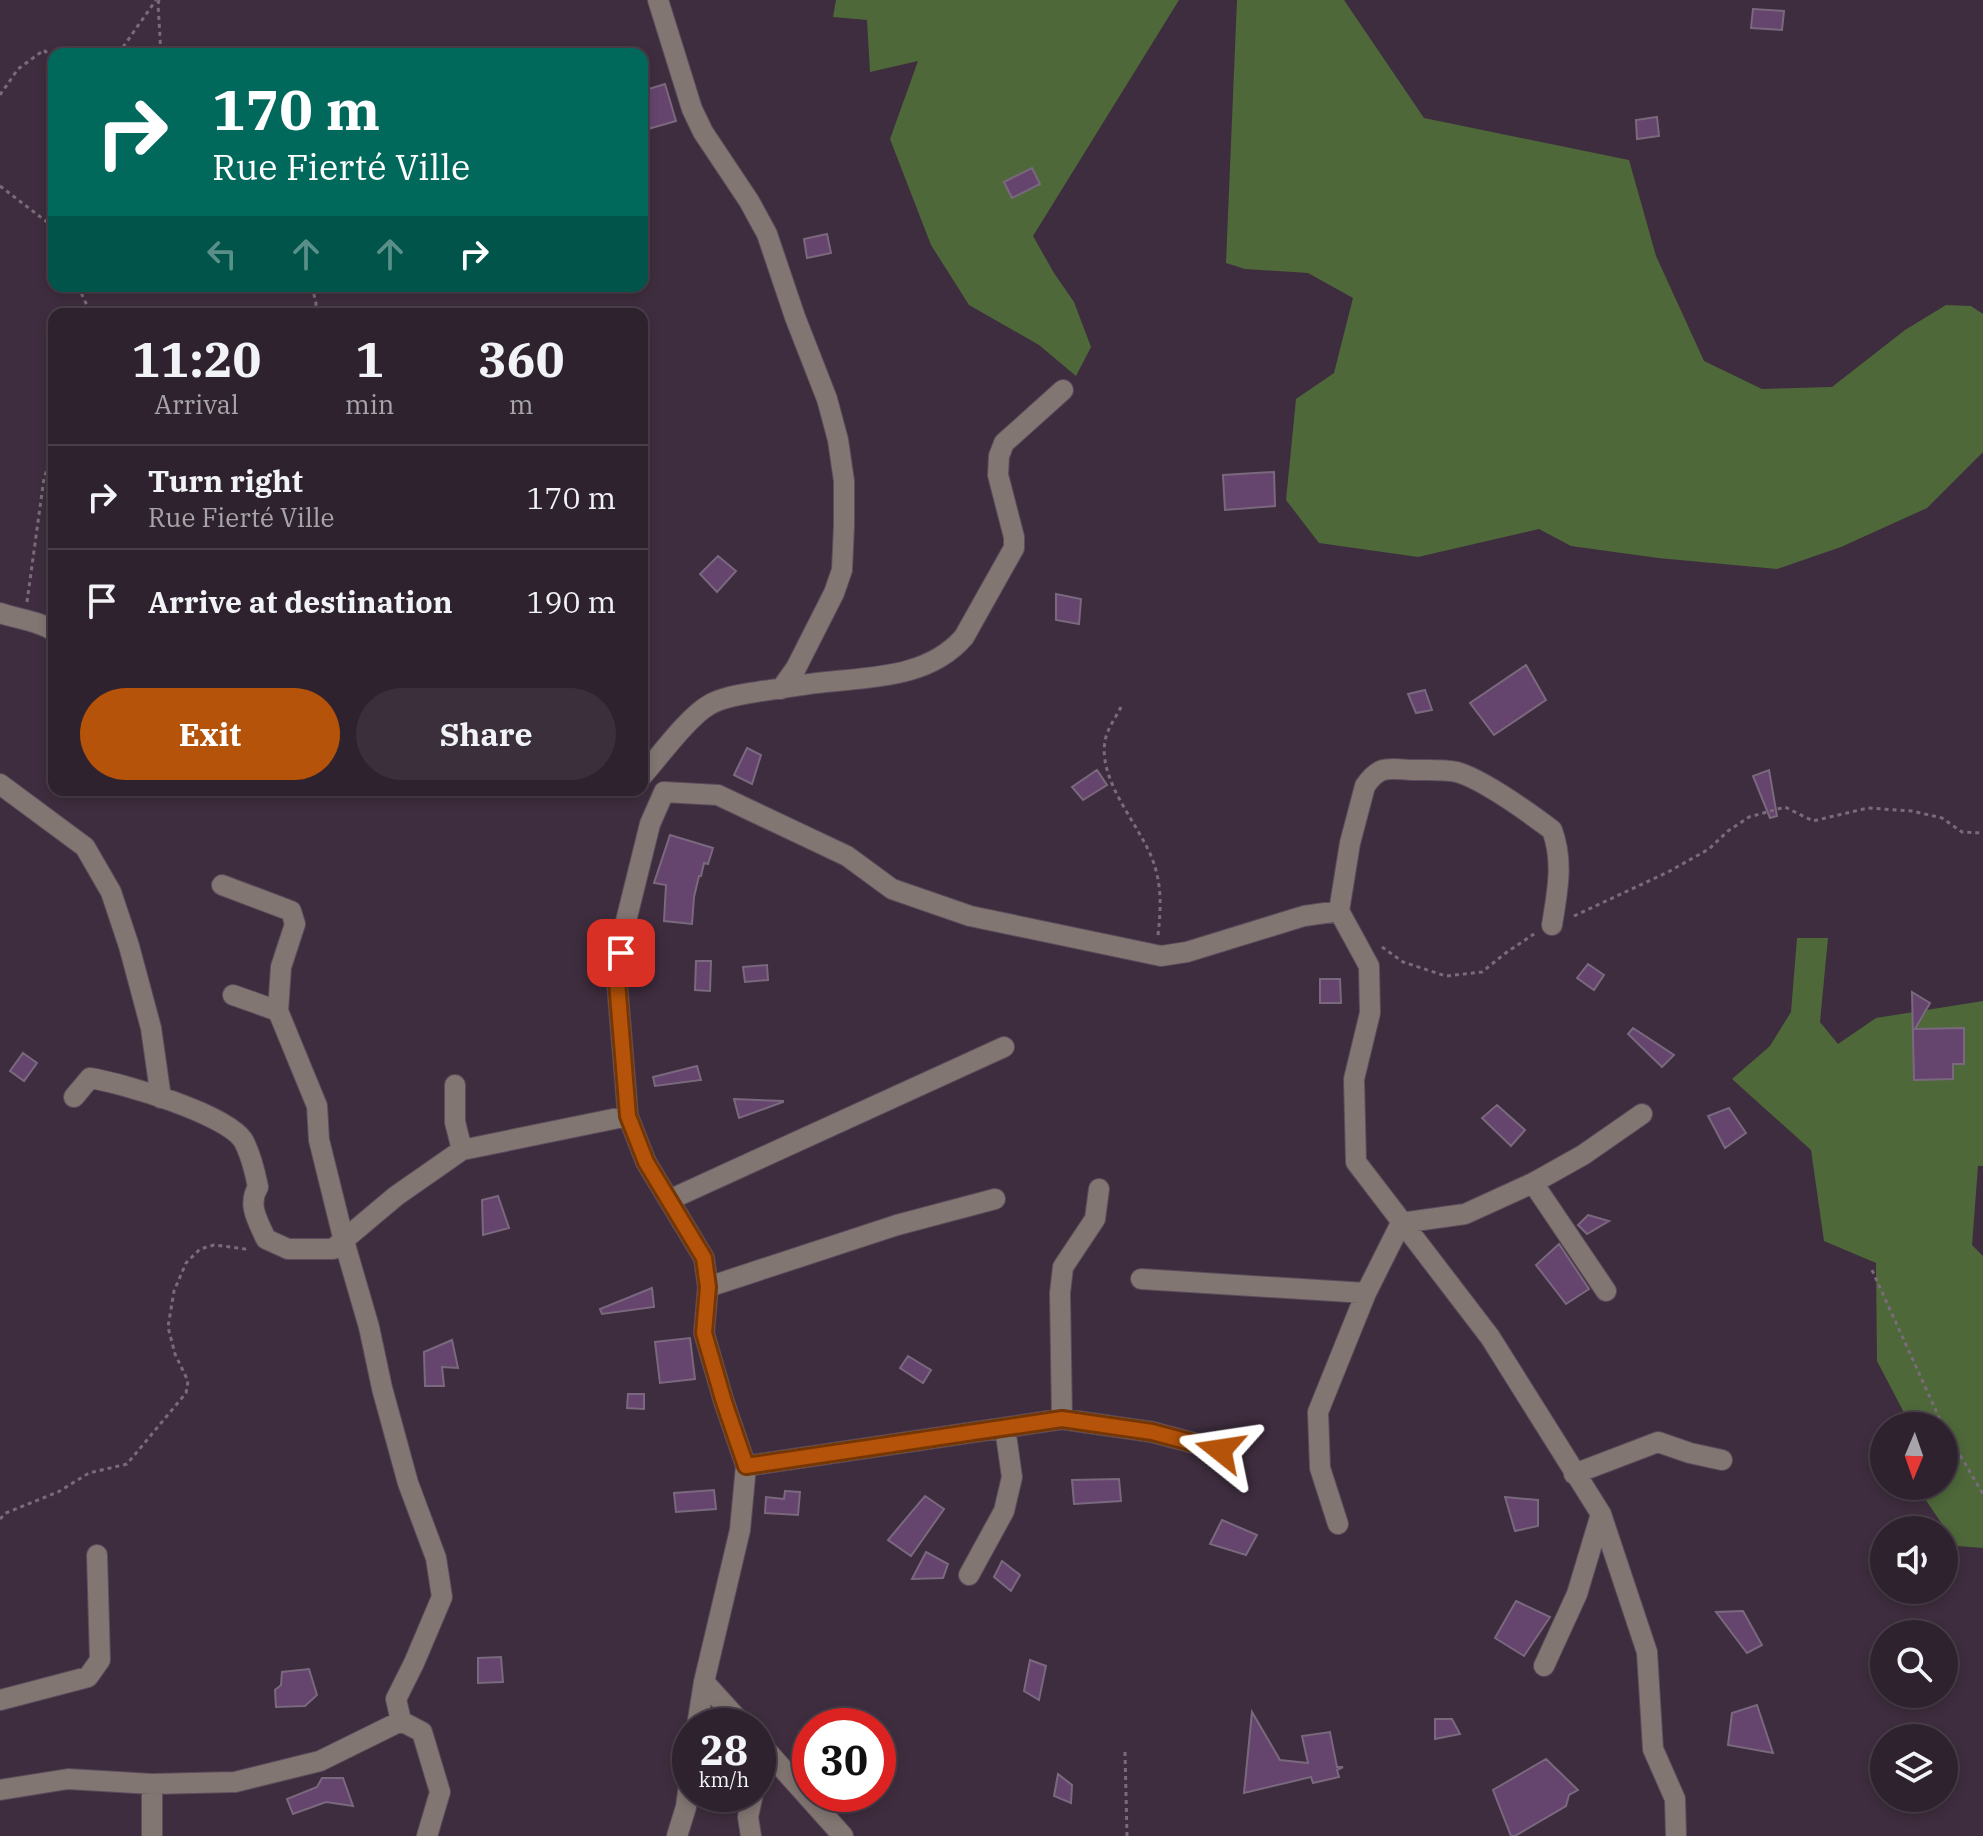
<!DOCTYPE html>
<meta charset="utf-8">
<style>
body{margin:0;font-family:"IBM Plex Serif",serif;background:#3a2f3a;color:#f1f3f6;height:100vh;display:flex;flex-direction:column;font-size:30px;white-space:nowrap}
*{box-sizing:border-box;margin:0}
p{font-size:26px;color:#a7a4aa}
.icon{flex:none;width:44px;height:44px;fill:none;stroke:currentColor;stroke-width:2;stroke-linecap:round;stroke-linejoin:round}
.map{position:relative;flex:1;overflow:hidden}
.panel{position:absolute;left:48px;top:308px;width:600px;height:488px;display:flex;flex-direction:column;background:#2e222e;border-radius:16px;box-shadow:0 4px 12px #0003,0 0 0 2px #493f4a}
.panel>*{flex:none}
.banner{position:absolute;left:48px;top:48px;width:600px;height:244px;border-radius:16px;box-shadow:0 4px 12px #0003,0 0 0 2px #493f4a;background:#00695c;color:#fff;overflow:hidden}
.needle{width:52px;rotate:182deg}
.tools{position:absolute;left:1870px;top:1412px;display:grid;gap:16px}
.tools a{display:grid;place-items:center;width:88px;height:88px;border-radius:50%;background:#2e222e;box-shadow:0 4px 12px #0003,0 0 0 2px #493f4a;font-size:40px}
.speed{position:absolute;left:672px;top:1708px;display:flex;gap:16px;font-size:40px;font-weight:700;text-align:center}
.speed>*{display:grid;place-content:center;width:104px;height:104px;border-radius:50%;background:#2e222e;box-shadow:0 4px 12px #0003,0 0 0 2px #493f4a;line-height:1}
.speed small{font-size:20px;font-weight:400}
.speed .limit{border:12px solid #d22;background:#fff;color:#111}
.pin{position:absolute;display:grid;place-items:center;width:68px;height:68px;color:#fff;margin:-34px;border-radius:16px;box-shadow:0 4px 12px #0006}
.me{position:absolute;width:88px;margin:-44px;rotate:285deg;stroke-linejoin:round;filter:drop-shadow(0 0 6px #0008)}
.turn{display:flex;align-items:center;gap:28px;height:168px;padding:0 32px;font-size:36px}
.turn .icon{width:104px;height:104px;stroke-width:2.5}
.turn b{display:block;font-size:56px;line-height:68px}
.lanes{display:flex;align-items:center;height:76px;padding:0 32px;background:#0003;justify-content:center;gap:40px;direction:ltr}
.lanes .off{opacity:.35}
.eta{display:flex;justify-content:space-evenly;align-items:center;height:136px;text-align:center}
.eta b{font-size:48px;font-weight:700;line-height:56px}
.action{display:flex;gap:16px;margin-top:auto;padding:16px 32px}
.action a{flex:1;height:92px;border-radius:48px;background:#b45309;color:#fff;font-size:32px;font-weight:700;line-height:92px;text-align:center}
.action a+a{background:#3a2f3a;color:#f1f3f6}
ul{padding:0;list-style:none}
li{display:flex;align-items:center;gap:24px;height:104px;padding:0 32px;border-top:2px solid #493f4a}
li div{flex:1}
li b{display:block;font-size:30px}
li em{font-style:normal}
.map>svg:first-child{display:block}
</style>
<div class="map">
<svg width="1983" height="1836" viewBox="0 0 1983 1836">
<rect width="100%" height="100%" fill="#3e2d3e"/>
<path fill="#4e683a" d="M836,0H1179L1033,236L1054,273L1074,302L1091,347L1076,376L1039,345L969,305L931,245L890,139L918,61L870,72L867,20L833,17Z
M1237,0H1344L1424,118L1629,160L1656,256L1704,361L1762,389L1832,387L1905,330L1946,305L1971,306L1983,314V452L1927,508L1841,547L1777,569L1658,558L1571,546L1539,529L1418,557L1319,543L1286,500L1296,399L1334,373L1353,298L1308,273L1245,269L1226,263Z
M1797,938H1828L1820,1022L1838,1044L1876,1018L1983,1001V1166H1978L1972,1245L1983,1256V1548L1957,1546L1921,1493L1920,1486H1944V1426H1911L1877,1361L1876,1263L1824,1241L1811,1150L1732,1079L1770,1046L1791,1012Z"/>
<path fill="#65446d" stroke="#7a697e" stroke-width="2" d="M1753,9L1784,11L1782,30L1751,28Z
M665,84L676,121L648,129L642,110V91Z
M1657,117L1659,136L1637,139L1636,120Z
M1032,168L1040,184L1012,198L1004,182Z
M827,234L831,253L807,258L804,239Z
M1274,472L1275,506L1225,510L1223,475Z
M718,556L736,571L717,592L700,574Z
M1056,594L1081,599L1079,624L1056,620Z
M1526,665L1546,700L1494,735L1470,703Z
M1425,690L1432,710L1416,713L1408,694Z
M747,748L761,755L752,784L734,775Z
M1097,770L1107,785L1083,800L1072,787Z
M1769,770L1777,816L1770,818L1753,776Z
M670,835L713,848L708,864L704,863L701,876H699L694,897L692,924L664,921L666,885L654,883Z
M696,961H711L710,991L695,990Z
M1588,964L1604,975L1594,990L1577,978Z
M767,965L768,980L745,982L743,967Z
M1320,979H1340L1341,1003H1320Z
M1912,992L1930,1003L1915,1029L1964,1028V1064H1953V1079L1914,1080Z
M1633,1028L1674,1055L1662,1067L1628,1034Z
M23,1053L37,1063L24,1081L10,1071Z
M697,1066L701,1080L655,1086L653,1077Z
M734,1099L783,1101V1102L739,1118Z
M1497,1105L1525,1130L1511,1146L1482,1118Z
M1729,1108L1746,1133L1725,1148L1708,1116Z
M498,1196L509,1228L483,1235L482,1200Z
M1588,1215L1609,1221L1587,1234L1578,1225Z
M1559,1244L1589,1289L1566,1304L1536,1265Z
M652,1288L654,1307L602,1314L600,1309Z
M690,1338L695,1379L660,1383L655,1342Z
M452,1340L458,1368L442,1367L444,1386H425L424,1352Z
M908,1356L931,1370L923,1383L900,1368Z
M628,1394H644V1409L627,1408Z
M1119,1479L1121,1501L1074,1504L1072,1480Z
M714,1490L716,1509L676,1512L674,1493Z
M785,1491L800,1492L798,1515L765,1513L766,1497L784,1499Z
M925,1496L944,1509L911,1556L888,1540Z
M1505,1497L1538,1500V1526L1515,1531Z
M1222,1520L1257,1535L1246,1555L1210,1544Z
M926,1552L948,1564L943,1578L912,1579Z
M1002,1561L1020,1575L1011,1591L994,1577Z
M1516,1601L1550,1617L1524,1656L1495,1638Z
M1743,1611L1762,1645L1747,1653L1716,1612Z
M501,1657L503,1682L478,1683V1658Z
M1030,1660L1046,1666L1039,1700L1024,1691Z
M309,1669L317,1695L305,1706L276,1707L275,1690L281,1685L282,1672Z
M1757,1705L1773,1753L1728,1745L1732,1713Z
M1252,1712L1280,1760L1308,1763L1302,1736L1330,1732L1337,1767H1343L1337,1770L1339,1777L1313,1783L1311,1777L1244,1793Z
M1435,1719H1452L1460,1734L1435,1739Z
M1546,1759L1578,1790L1569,1795L1566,1806L1515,1836H1511L1493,1790Z
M1058,1774L1072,1785L1071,1803L1054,1796Z
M322,1778H343L353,1806L326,1802L293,1814L287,1799L317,1787Z"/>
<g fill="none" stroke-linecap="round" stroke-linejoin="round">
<defs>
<path id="minor" d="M658,0L692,109L703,132L749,201L767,234L795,317L827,399L838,440L844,481V525L842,570L834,593L796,668L781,689
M0,613C18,619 39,621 54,631
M642,776C659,757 688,717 709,705C724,696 746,694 762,691C780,689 799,685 817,683C868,677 928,679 964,637L1014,548V537L998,475L999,456L1004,443L1063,390
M0,784L85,847L111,892L129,946L151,1028L161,1098
M222,885L291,911L295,924L281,967L278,1011
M1552,925C1557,893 1564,862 1552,830C1528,812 1484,780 1457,772C1443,769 1427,770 1413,770C1389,769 1380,764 1365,786L1350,843L1339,911L1369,966L1370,1013L1354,1079L1356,1162L1490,1337L1601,1514L1647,1652L1653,1749L1675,1799L1676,1836
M233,995L278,1011L317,1106L319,1140L344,1241L369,1327L382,1388L408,1483L436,1558L442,1597L414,1663L396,1699L401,1721L422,1732L440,1792L427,1836
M455,1085V1122L462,1150
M74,1097L90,1078C122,1083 226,1114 243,1140C251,1154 255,1172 258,1187C247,1205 258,1221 266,1239L288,1249H333L396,1196L462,1150L628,1116
M1533,1183L1583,1155L1642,1114
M669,1200L1004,1047
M1141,1279L1366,1293
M708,1287L897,1225L995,1199
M1062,1419L1060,1293L1063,1267L1095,1219L1099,1189
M746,1466L1062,1419L1152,1432L1220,1450
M1574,1474L1658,1442L1690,1453L1722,1460
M1338,1524L1320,1468L1318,1412L1366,1293L1401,1223L1465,1214L1533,1183L1606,1291
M969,1575L1004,1511L1012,1477L1005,1428
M1544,1666L1577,1594L1601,1514
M704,1682L744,1726
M0,1700L88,1677L100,1660L97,1555
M697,1726L704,1682L740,1530L746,1466L724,1402L704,1333L708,1287L704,1258L646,1162L628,1116L617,982L625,925L650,824L664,792L718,795L847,856L892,889L970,916L1161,956L1187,952L1304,916L1339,911
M758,1741L843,1836
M758,1771L763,1747
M0,1790L68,1779L152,1784L235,1782L320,1761L401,1721
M152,1836V1784
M677,1836L686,1807L690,1777
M751,1836L748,1817L753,1794"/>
</defs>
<use href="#minor" stroke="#5c4c5c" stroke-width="22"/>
<path stroke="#7a6b7a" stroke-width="3" stroke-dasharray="4 4" stroke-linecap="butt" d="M159,0L158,4L161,54
M123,54L121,50L156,0
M0,95L18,69L44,50L54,60
M0,186L47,222L54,236
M78,286L91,314
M312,286L316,303L315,314
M27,602L44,478L54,451
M1121,707C1116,717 1107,729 1105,741C1098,782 1140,825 1153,861C1162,885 1161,910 1158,935
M1574,916L1668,872L1709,849L1728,831L1749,817L1785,807L1813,821L1868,808L1912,811L1942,818L1962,832L1983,833
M1382,947L1403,962L1446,976L1482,972L1507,952L1534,934
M1872,1270L1943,1426
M1944,1428L1983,1494
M0,1519L6,1513L58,1492L89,1473L127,1464L186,1393L188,1381L175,1354L168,1327L174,1291L186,1263L200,1249L214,1245L245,1249L248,1247
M1125,1752L1127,1836"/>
<use href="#minor" stroke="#827672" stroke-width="20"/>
</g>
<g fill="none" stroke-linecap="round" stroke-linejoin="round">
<defs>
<path id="route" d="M621,953L617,982L628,1116L646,1162L704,1258L708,1287L704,1333L724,1402L746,1466L1062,1419L1152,1432L1220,1450"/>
</defs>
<use href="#route" stroke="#753606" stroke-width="20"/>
<use href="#route" stroke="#b45309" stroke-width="14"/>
</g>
</svg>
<div class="tools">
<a><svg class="needle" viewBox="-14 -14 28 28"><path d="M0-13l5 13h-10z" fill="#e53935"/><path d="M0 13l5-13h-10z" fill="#a7a4aa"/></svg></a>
<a><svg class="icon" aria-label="sound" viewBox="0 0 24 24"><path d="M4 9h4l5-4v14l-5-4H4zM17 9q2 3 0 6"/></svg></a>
<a><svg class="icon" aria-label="search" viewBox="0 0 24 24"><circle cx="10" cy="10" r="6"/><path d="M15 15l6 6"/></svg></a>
<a><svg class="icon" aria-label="layers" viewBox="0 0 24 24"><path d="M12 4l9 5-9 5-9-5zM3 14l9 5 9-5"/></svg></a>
</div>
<div class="speed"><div>28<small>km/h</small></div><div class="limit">30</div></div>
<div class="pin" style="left:621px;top:953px;background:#d93025"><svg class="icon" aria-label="arrive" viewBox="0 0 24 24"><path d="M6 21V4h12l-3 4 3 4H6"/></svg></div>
<svg class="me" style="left:1220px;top:1450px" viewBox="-20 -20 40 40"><path d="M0-17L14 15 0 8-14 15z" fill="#b45309" stroke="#fff" stroke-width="4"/></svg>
<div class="banner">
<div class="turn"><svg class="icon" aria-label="right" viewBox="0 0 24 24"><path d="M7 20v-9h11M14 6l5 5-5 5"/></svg><div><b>170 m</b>Rue Fierté Ville</div></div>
<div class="lanes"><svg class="icon off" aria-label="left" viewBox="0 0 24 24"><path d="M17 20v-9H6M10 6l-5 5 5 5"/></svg><svg class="icon off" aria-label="ahead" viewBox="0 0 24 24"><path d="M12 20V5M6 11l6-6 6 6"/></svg><svg class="icon off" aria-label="ahead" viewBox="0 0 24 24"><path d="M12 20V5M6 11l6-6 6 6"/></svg><svg class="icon" aria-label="right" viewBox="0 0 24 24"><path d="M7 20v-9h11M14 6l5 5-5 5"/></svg></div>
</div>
<section class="panel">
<div class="eta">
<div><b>11:20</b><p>Arrival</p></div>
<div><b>1</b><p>min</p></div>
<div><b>360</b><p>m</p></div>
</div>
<ul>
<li><svg class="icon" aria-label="right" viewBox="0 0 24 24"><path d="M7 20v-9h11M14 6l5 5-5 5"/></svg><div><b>Turn right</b><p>Rue Fierté Ville</p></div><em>170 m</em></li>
<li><svg class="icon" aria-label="arrive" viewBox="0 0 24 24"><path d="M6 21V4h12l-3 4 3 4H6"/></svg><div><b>Arrive at destination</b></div><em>190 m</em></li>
</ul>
<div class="action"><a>Exit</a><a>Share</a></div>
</section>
</div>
